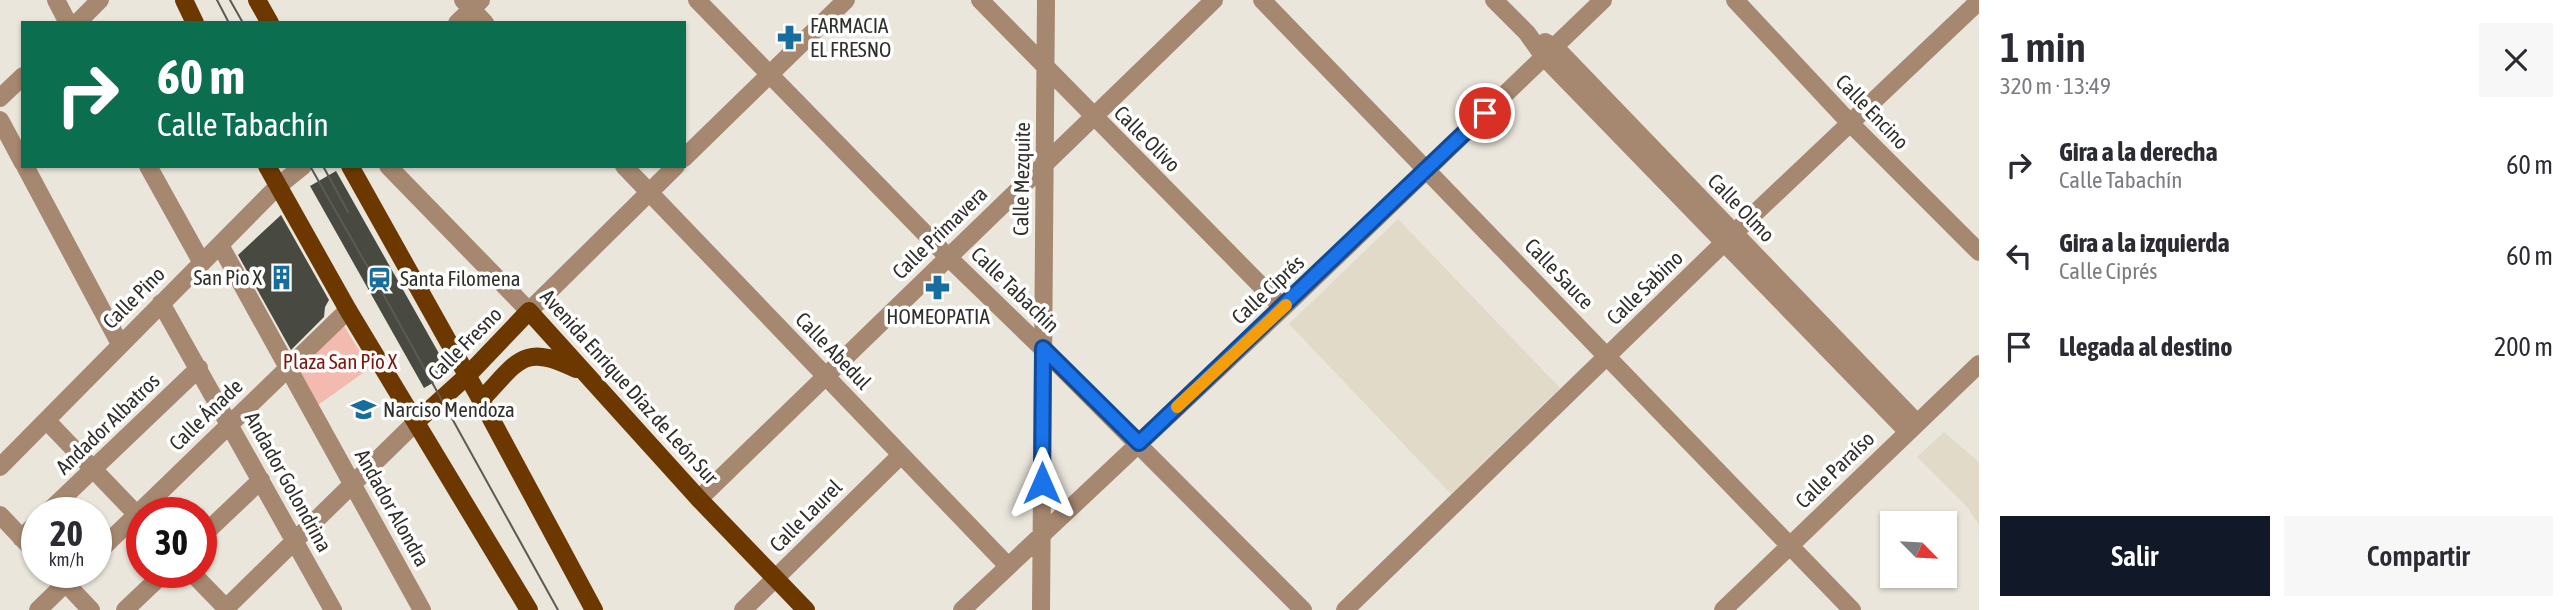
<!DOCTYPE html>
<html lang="es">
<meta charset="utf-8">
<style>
body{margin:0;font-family:"Asap Condensed",sans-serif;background:#f7f7f7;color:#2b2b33;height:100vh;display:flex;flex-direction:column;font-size:26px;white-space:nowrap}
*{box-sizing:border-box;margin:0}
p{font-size:23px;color:#7c7c81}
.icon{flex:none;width:38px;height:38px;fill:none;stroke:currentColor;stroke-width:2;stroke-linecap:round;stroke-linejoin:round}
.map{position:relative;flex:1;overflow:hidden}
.sheet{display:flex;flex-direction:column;background:#fff;width:595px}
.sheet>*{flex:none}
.banner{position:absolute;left:21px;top:21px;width:665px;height:147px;border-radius:0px;box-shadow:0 2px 5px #0004;background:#0b6e4f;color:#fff;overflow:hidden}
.needle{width:46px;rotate:114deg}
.buttons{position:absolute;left:1880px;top:511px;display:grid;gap:14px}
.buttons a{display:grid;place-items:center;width:77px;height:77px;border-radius:0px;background:#fff;box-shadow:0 2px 5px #0004;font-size:35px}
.speed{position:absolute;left:21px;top:497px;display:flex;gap:14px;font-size:35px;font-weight:700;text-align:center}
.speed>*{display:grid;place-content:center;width:91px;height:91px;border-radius:50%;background:#fff;box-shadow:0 2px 5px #0004;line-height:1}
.speed small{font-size:18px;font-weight:400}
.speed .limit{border:10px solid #d22;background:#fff;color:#111}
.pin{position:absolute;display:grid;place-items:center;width:60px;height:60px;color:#fff;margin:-30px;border:4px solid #fff;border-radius:50%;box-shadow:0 2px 7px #0007}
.me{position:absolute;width:77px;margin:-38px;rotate:0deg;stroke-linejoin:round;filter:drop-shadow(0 0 5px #0008)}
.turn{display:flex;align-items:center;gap:24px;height:147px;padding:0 21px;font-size:32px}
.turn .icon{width:91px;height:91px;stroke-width:2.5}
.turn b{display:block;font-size:49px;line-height:60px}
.round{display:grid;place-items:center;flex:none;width:74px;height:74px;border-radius:0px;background:#f7f7f7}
.summary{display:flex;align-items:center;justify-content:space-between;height:119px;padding:0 21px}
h1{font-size:42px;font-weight:600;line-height:52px}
.cta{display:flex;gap:14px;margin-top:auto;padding:14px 21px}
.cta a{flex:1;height:80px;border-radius:0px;background:#111827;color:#fff;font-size:28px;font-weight:600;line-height:80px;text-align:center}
.cta a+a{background:#f7f7f7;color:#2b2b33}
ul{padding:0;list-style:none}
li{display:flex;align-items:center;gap:21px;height:91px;padding:0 21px}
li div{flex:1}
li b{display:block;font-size:26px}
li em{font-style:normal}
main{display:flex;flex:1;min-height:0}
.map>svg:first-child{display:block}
</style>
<main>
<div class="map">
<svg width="1979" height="610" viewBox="0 0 1979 610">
<rect width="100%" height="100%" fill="#eae6dc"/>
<path fill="#e1dac9" d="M1398,219L1560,388L1451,494L1289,324Z
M1944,432L1979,462V525L1967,507L1917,457Z"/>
<path fill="#f3bab0" d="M344,326L370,368L318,405L297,370Z"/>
<path fill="#484a42" d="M336,171L450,373L424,388L310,186Z
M281,215L329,300L325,307L324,317L291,350L238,255Z"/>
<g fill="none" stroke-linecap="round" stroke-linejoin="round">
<path stroke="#a6876f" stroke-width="18" d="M56,0L68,23
M463,0L485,23
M697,0L948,257L1043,349L1303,610
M980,0L1283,308
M1262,0L1852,610
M1494,0L1527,33L1544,57L1908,432
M1735,0L1850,123L1979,252
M77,23L100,0
M457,23L481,0
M1545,42L1555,47L1917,423
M0,98L23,76
M0,120L23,163
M684,158L846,0
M25,166L120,344
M148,166L202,263
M388,166L529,311L676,166
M624,166L1008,566
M220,245L422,610
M161,303L333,610
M47,421L142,520
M0,467L277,187L303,166
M699,499L1214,0
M47,513L199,368
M0,515L37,554
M201,537L261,480
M21,538L37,523
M96,554L348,310
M55,572L91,610
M191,572L226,608
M38,610L77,572
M125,610L165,572
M224,610L416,422
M743,610L901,455
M962,610L1283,308L1603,0
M1041,610L1046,0
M1345,610L1734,233L1979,1
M1723,610L1979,364"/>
<path stroke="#6c3800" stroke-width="18" d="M184,0L195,23
M257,0L270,23
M267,166L348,310L529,610
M350,166L481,400L594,610
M481,400C518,362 522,342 576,369
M416,422L467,376L529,311L699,499L806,610"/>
<path stroke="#5b5a54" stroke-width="2" d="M217,0L229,23
M230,0L243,23
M310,166L382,292L558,610
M323,166L348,212"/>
</g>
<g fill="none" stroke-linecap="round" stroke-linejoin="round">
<defs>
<path id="route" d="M1042,483L1043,348L1139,443L1485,113"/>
</defs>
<use href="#route" stroke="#114b97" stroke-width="18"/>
<use href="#route" stroke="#1a73e8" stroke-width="12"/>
<path stroke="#f59e0b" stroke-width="12" d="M1177,407L1286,305"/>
</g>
<defs>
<symbol id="pharmacy-bare" viewBox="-9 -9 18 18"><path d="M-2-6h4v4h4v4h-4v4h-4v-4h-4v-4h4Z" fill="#176d9d" stroke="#fff" stroke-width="2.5" paint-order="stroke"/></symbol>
<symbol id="building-bare" viewBox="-9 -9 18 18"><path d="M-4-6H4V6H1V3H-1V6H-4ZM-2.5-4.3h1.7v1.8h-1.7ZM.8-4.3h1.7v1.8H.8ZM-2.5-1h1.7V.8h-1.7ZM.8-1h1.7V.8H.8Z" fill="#176d9d" stroke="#fff" stroke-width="2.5" paint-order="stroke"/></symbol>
<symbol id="station-bare" viewBox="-9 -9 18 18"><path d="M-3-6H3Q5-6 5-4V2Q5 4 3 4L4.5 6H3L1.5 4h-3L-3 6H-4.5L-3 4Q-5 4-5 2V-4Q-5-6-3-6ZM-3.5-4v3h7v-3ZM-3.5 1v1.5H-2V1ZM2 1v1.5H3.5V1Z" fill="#176d9d" stroke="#fff" stroke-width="2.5" paint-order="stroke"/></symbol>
<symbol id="school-bare" viewBox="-9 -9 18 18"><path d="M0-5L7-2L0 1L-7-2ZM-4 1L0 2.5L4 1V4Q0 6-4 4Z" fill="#176d9d" stroke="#fff" stroke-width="2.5" paint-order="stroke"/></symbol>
</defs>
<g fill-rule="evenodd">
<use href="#pharmacy-bare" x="772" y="20" width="35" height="35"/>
<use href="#building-bare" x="264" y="260" width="35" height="35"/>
<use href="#station-bare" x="362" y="262" width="35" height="35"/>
<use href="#pharmacy-bare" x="920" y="270" width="35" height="35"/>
<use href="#school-bare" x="346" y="392" width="35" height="35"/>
</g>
<g text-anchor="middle" stroke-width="7" stroke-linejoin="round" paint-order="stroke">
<g font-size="21" fill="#302f2b" stroke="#fff" text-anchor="start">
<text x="810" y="33">FARMACIA<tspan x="810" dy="24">EL FRESNO</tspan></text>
<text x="262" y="285" text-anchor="end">San Pio X</text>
<text x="400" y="286">Santa Filomena</text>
<text x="938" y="324" text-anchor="middle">HOMEOPATIA</text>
<text x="383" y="417">Narciso Mendoza</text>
</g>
<g font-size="21" fill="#302f2b" stroke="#fff">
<text transform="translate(1872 112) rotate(46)" y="7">Calle Encino</text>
<text transform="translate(1147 139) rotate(45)" y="7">Calle Olivo</text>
<text transform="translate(1022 179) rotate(-89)" y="7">Calle Mezquite</text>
<text transform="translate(1741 208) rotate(46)" y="7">Calle Olmo</text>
<text transform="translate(940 233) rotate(-44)" y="7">Calle Primavera</text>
<text transform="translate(1559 274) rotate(46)" y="7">Calle Sauce</text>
<text transform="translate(1645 288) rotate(-44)" y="7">Calle Sabino</text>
<text transform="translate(1015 290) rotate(44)" y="7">Calle Tabachín</text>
<text transform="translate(1268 290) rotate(-43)" y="7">Calle Ciprés</text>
<text transform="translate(134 298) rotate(-45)" y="7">Calle Pino</text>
<text transform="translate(465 344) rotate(-45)" y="7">Calle Fresno</text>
<text transform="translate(833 351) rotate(46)" y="7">Calle Abedul</text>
<text transform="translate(629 387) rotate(48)" y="7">Avenida Enrique Díaz de León Sur</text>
<text transform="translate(206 415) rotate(-44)" y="7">Calle Ánade</text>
<text transform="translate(108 424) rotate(-44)" y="7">Andador Albatros</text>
<text transform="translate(1835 470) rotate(-44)" y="7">Calle Paraíso</text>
<text transform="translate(288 482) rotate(61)" y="7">Andador Golondrina</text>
<text transform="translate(392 508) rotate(61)" y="7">Andador Alondra</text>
<text transform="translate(806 516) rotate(-45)" y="7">Calle Laurel</text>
</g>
<g font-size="21" fill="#821710" stroke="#fff">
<text x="340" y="369">Plaza San Pio X</text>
</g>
</g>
</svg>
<div class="buttons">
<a><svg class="needle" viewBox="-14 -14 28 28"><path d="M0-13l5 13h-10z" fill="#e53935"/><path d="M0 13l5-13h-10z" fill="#7c7c81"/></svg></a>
</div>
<div class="speed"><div>20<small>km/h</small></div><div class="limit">30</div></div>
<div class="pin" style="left:1485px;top:113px;background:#d93025"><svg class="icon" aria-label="arrive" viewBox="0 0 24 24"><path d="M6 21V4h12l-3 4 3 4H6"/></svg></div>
<svg class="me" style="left:1042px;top:483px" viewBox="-20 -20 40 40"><path d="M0-17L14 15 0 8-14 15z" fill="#1a73e8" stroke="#fff" stroke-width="4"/></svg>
<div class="banner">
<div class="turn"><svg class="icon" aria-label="right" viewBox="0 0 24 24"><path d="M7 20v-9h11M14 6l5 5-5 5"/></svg><div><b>60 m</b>Calle Tabachín</div></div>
</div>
</div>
<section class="sheet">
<div class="summary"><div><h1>1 min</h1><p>320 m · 13:49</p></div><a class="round"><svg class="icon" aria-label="close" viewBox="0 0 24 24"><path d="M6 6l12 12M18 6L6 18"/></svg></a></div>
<ul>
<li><svg class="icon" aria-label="right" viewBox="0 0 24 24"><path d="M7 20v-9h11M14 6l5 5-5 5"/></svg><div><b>Gira a la derecha</b><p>Calle Tabachín</p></div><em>60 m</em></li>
<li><svg class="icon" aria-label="left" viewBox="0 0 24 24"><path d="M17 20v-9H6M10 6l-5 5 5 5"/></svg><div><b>Gira a la izquierda</b><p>Calle Ciprés</p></div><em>60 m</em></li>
<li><svg class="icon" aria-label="arrive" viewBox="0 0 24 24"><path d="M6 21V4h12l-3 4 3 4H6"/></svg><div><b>Llegada al destino</b></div><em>200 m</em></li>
</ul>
<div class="cta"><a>Salir</a><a>Compartir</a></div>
</section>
</main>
